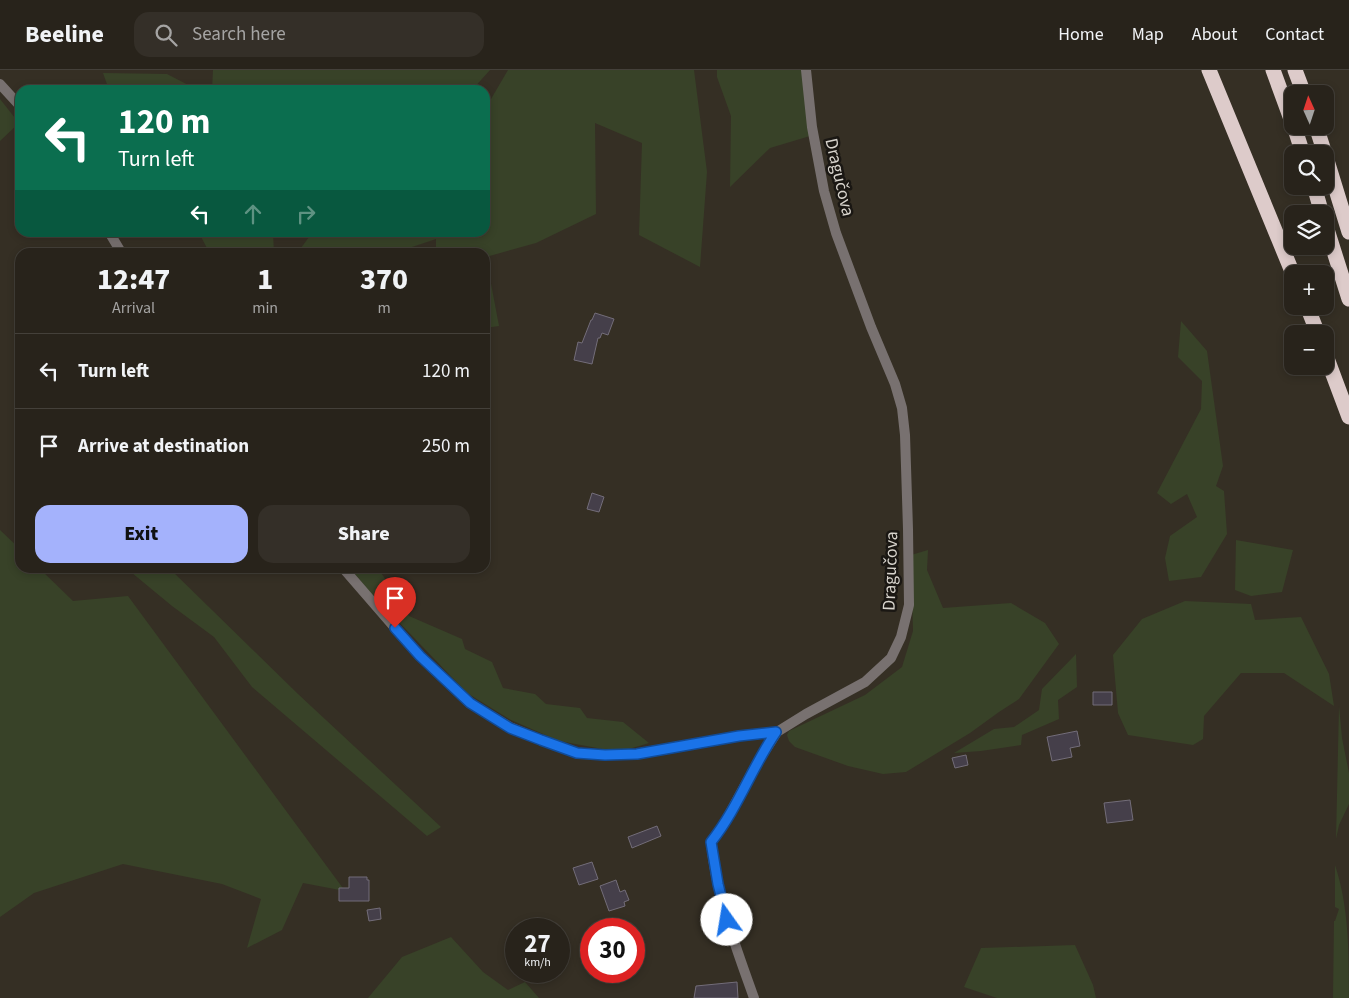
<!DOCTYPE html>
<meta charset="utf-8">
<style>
body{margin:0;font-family:"Source Sans 3",sans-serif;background:#342f28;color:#f1f3f6;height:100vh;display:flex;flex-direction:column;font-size:19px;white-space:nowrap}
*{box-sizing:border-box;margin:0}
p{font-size:16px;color:#a5a4a3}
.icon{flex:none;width:28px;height:28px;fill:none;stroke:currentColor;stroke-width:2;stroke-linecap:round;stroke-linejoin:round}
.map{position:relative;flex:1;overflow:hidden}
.details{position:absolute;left:15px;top:178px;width:475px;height:325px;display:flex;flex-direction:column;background:#28231b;border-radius:15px;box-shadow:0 2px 8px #0003,0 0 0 1px #44403a}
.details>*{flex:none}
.guide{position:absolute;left:15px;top:15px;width:475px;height:152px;border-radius:15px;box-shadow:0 2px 8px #0003,0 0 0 1px #44403a;background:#0b6e4f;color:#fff;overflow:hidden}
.needle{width:32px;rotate:357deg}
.tools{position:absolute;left:1284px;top:15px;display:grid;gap:10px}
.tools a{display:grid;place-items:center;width:50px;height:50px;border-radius:10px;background:#28231b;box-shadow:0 2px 8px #0003,0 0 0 1px #44403a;font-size:25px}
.speed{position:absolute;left:505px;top:848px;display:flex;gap:10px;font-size:25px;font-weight:700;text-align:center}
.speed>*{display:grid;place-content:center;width:65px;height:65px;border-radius:50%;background:#28231b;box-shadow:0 2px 8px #0003,0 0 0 1px #44403a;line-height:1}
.speed small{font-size:12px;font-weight:400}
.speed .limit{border:8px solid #d22;background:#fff;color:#111}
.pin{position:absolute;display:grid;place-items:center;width:42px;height:42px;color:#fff;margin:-51px -21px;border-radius:50% 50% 50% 0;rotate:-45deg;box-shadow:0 0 5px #0007}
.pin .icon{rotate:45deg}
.me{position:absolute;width:55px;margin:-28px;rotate:347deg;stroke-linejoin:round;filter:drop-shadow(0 0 4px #0008)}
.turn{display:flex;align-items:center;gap:18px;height:105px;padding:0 20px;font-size:22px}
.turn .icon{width:65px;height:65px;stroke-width:2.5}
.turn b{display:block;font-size:35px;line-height:42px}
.lanes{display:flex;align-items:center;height:48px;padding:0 20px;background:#0003;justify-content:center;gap:25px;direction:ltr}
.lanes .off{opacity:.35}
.eta{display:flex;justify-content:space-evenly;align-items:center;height:85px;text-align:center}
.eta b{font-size:30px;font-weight:800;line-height:35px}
.action{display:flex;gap:10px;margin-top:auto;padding:10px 20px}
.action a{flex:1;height:58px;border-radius:15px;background:#a4b2fc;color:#111;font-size:20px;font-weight:800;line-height:58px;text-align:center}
.action a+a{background:#342f28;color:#f1f3f6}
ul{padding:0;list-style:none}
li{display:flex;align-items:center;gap:15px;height:75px;padding:0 20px;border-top:1px solid #44403a}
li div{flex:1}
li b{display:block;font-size:19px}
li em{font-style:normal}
header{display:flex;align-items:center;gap:30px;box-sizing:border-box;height:70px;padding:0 25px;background:#28231b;border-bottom:1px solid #44403a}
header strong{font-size:24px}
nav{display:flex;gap:28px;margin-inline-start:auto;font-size:18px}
.search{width:350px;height:45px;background:#342f28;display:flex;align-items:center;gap:12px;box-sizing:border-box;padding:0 18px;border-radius:15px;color:#a5a4a3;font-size:19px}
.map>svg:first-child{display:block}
</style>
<header>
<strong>Beeline</strong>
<div class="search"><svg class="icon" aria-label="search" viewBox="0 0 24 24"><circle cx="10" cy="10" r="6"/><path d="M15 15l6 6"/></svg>Search here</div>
<nav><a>Home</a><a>Map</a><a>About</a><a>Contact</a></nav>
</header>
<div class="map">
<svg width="1349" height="928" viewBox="0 0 1349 928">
<rect width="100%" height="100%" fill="#352f24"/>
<path fill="#384228" d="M213,0H490L472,20H212Z
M508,0H694L707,102L700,197L639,165L642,73L595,53L596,144L536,173L486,187L499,256L485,258V182H436V169L397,182H366L354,181L353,182H298L312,163L485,162V35L491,29Z
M717,0H802L810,66L770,78L730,117L731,46L717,7Z
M103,3L167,4L198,20H109Z
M0,29L19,53L0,71Z
M199,163H273L274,182H209Z
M1181,251L1207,281L1223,396L1216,416L1224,421L1227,464L1201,507L1169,511L1165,488L1170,466L1197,447L1187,424L1171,434L1157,423L1201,339L1202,311L1178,287Z
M0,460L20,479V498H39L73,531L128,526L345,821L303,813L282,860L247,878L261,829L222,814L123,794L34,823L0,847Z
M1236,470L1293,480L1282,522L1251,526L1235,520Z
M928,480L927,500L943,538L1011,533L1045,553L1059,574L1019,629L999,642L970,663L906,702L883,704L848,696L795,677L789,671L787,665L789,661L865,625L902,597L913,561L911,485Z
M126,498H169L298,624L441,757L427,766L252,617L214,567L172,536Z
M350,498H378L409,546L462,569L465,579L492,592L503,618L535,624L546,634L580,638L587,648L623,652L649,673L619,682L559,671L511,650L467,623L369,521Z
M1185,531L1251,534L1255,550L1301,547L1329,604L1334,636L1284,603H1241L1204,646L1203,669L1193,675L1128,665L1118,643L1113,585L1142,549Z
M1076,584L1077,617L1058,630L1059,649L1022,665L1021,675L981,681L954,683L994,659L1014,657L1039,640L1042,619Z
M1339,636L1342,668L1349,703V734L1339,755L1336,769Z
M1335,795C1349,837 1349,883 1349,928H1333L1334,851H1335L1339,839L1335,837Z
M451,867L483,902L508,920L525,912L539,928H368L402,887Z
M1075,875L1093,915L1096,928H997L964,917L981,878Z"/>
<path fill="#453f4a" stroke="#736d79" d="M595,243L614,249L608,265L602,263L600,268H598L592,294L574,290L578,272L582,273L591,250H592Z
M592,423L604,427L599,442L587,439Z
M1093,622H1112V635H1093Z
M1077,661L1080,676L1070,678L1072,687L1052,691L1047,667Z
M966,685L968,695L955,698L952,688Z
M1130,730L1133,750L1107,753L1104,733Z
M657,756L661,766L632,778L628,767Z
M592,792L598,809L579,815L573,798Z
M349,807H367V810H369V831H339V818H349Z
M616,810L620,822L625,820L629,830L624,832L625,836L609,841L600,816Z
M380,838L381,849L369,851L367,840Z
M737,912L738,928H694L696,916Z"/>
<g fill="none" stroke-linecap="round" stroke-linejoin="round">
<path stroke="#787170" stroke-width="10" d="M0,14L20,36
M109,162L121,182
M343,498L395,558L420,586L470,633L510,657L541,670L577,683L605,685L637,684L739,666L777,662
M754,928C736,877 716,826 711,772L724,754L756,695L777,662L806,644L865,612L891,588L901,567L909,535L908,459L905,365L902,338L895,314L871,257L836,163L824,121L812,57L806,0"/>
<path stroke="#ddcbca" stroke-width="15" d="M1209,0L1293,204
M1273,0L1292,52
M1295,0L1304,24
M1294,56L1303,84
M1316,56L1325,84
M1325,84L1349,162
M1314,116L1322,144
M1325,153L1349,229
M1307,236L1318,264
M1325,283L1349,347"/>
</g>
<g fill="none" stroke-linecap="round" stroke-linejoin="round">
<defs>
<path id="route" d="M395,558L420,586L470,633L510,658L541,670L577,683L605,685L637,684L739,666L776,662C752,697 738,738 711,772L718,814L727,850"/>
</defs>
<use href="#route" stroke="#114b97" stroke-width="12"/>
<use href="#route" stroke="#1a73e8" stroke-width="9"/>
</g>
<g text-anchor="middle" stroke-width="5" stroke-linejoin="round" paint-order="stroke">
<g font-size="18" fill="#d8d4cd" stroke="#1a1713">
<text transform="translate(840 107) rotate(77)" y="6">Dragučova</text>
<text transform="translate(890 501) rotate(-88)" y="6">Dragučova</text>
</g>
</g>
</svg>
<div class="tools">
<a><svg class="needle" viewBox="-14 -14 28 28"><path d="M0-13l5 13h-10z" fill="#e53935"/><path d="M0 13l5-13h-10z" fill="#a5a4a3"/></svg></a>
<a><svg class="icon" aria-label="search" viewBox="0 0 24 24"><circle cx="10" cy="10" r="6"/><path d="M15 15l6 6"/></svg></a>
<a><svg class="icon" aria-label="layers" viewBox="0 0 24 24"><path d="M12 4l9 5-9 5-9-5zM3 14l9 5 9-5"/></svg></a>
<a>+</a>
<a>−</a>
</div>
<div class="speed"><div>27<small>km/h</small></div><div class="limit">30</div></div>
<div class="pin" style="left:395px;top:558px;background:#d93025"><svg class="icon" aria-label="arrive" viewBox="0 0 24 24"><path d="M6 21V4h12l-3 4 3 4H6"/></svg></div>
<svg class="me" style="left:727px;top:850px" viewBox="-20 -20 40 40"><circle r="19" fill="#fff"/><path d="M0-13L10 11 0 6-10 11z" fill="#1a73e8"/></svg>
<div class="guide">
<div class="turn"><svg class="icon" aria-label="left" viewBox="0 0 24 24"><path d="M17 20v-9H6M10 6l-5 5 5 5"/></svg><div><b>120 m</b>Turn left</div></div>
<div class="lanes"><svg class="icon" aria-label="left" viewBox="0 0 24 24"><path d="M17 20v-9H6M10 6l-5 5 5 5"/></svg><svg class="icon off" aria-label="ahead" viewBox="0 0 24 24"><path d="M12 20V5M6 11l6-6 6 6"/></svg><svg class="icon off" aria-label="right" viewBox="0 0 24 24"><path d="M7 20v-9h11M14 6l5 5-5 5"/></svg></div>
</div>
<section class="details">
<div class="eta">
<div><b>12:47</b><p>Arrival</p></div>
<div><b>1</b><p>min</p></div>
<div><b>370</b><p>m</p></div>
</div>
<ul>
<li><svg class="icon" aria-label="left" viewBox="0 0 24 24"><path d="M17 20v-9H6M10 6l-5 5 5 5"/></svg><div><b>Turn left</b></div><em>120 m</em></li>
<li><svg class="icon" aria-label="arrive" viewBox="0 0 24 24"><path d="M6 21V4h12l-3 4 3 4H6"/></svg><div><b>Arrive at destination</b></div><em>250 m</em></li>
</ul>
<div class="action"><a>Exit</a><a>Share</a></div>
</section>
</div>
